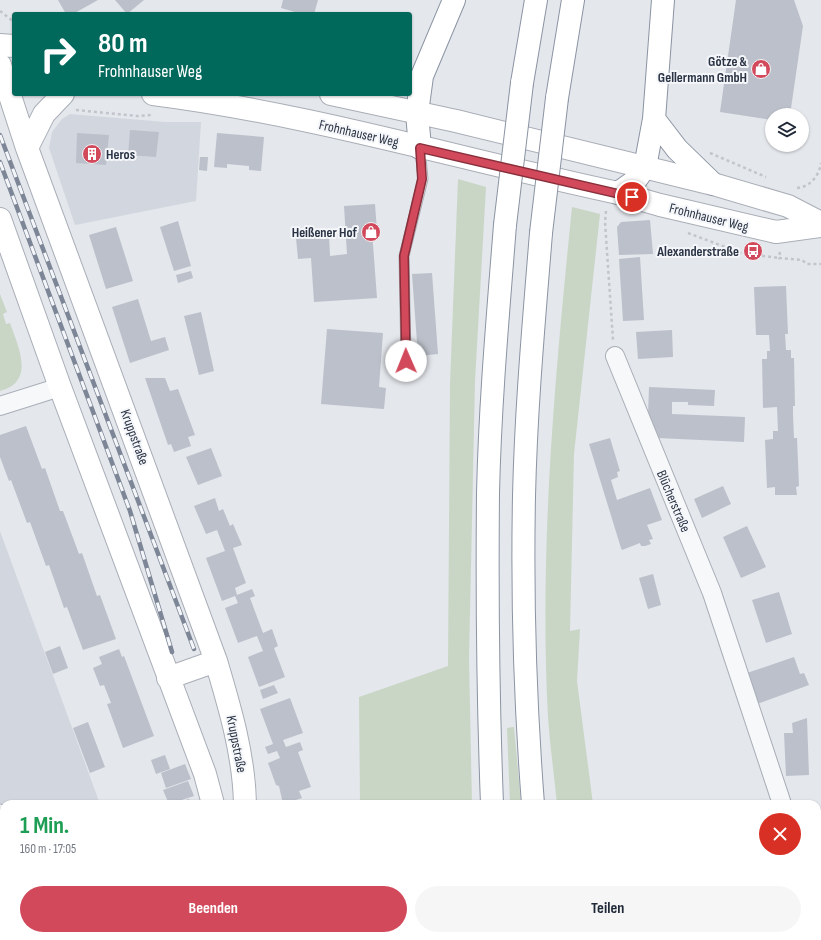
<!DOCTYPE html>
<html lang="de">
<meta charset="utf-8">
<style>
body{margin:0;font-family:"Sofia Sans Condensed",sans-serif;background:#f6f6f7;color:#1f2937;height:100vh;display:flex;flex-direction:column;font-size:15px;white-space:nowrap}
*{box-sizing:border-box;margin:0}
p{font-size:13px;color:#747a83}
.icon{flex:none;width:22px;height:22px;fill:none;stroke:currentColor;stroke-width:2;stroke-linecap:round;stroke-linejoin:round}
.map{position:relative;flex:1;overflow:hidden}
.drawer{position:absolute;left:0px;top:800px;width:821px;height:140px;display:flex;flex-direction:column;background:#fff;border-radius:12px 12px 0 0;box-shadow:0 1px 3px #0004}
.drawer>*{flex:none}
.hud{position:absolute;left:12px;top:12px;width:400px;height:84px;border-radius:4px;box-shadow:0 1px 3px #0004;background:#00695c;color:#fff;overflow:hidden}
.fabs{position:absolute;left:765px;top:108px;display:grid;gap:8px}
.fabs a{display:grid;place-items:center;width:44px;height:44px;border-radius:50%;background:#fff;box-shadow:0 1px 3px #0004;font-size:20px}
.pin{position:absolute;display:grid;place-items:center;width:34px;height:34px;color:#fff;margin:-17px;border:2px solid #fff;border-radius:50%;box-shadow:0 1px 4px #0007}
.me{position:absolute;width:44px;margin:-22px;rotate:359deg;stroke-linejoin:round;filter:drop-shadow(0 0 3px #0008)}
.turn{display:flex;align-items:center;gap:14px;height:84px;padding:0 20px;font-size:18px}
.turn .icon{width:52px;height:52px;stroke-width:2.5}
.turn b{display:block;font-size:28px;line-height:34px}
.round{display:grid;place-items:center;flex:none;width:42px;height:42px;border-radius:21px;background:#f6f6f7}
.head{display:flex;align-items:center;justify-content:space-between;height:68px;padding:0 20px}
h1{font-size:24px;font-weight:700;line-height:30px;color:#1e9e55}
.action{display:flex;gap:8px;margin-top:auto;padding:8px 20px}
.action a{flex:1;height:46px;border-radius:24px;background:#d1495b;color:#fff;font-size:16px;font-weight:700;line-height:46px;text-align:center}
.action a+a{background:#f6f6f7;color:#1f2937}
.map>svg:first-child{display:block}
</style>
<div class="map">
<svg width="821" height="940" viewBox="0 0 821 940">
<rect width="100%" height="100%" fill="#e4e7ec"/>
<path fill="#d2d6de" d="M70,114L165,122H201L196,201L75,225L49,148L52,132L62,119Z
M0,531L100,804H4V877L0,874Z"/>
<path fill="#c9d6c5" d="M458,179L486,187L475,381L469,659L472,804H360L359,697L448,666L450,384Z
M572,207L600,214L574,454L570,631L580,629L577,681L593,804H557C554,775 550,746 548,717C539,547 555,376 572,207Z
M0,294L7,312L3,314L6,324L10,323C18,346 36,382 0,391Z
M514,727L521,804H510L507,728Z
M0,874L4,877V908L0,905Z
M47,936H123L132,940H53Z
M310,936H480V940H311Z
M571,936H611L612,940H571Z"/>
<path fill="#bbc0ca" d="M58,0H98L73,14H66Z
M115,0H144L127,14Z
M283,0H318L314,14H302L281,8Z
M736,0H794L803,26L790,115H772V120L720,112Z
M130,130L159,132L156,157L128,155Z
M77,133L109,135L106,165L76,163Z
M217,133L264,137L261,171L249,170V166L227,164V168L214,167Z
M200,157H208L207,171L199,170Z
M375,204L377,231H372L377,298L314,302L311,258L298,259L296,238L329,235L330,256L347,254L344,206Z
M650,220L653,254L619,255L617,227L621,222Z
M178,221L191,266L174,271L160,227Z
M116,227L133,281L106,289L89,235Z
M640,257L644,320L623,321L619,259Z
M191,271L193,278L178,283L176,275Z
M432,273L438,354L418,356L412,274Z
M786,286L788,334H785L786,350H791V358H794L795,406H793V414L794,438H797L799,486L796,487L797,495H775V487L767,488L765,440L773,439V431H778L777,407L763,408L762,359H767V351H770L769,335H756L754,287Z
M138,299L151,341L165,337L169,350L130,363L112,307Z
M201,312L214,371L199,375L184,316Z
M327,329L383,333L379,387L386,388L384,409L321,404Z
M672,330L673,357L638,359L636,332Z
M145,378H165L170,391L178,389L195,435L188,437L191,446L174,452L171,444L168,445Z
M649,387L715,390L714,406L688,405V402H672V414L745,417L744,442L657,438L648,415Z
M26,426L42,469L45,468L60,511H63L79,554L82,553L97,596L100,595L116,639L83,650L67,607L64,608L49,565L46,566L30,522L27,523L11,480L9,481L0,457V435Z
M610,438L620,471L617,472L618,477L611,480L617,500L650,488L662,520L647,525L653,539L649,540L651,544L645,546H641L640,543L622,550L621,548L589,444Z
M211,448L222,476L198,485L186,457Z
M723,486L731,504L702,518L694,499Z
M215,498L219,511L223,509L230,526L233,524L242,545L233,548L246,583L235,588L237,595L252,589L255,596L250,598L263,633L272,629L278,646L274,648L285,677L259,687L248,657L263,651L257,636L238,643L225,608L238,603L235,596L222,601L206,558L225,551L217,530L206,534L194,506Z
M747,526L766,567L741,578L723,537Z
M653,574L661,605L648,609L639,578Z
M779,592L792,634L766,643L752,600Z
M60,646L68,668L53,674L45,652Z
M119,649L122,657L124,656L154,736L123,748L107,704L111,703L104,685L100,686L93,668L102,664L99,657Z
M794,657L800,674L804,673L809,685L757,704L747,673Z
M274,685L278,693L263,699L260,690Z
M290,698L303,733L283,740L286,747L300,742L303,750L298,752L311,787L299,791L302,798L283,804L279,786L276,785L268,763L280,758L277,751L268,754L265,747L273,744L260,709Z
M807,718L809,775L786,776L784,733H793L792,723Z
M88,722L105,767L90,773L73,728Z
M165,755L170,769L156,774L151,760Z
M185,764L191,779L166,788L161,773Z
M188,781L194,796L169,804L163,790Z
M189,799L191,804H176Z"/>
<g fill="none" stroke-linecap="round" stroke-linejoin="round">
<defs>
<path id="lane" d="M406,361L404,256L423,179L420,148
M0,809L4,813"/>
<path id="street" d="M615,356L712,593L782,804
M0,406L60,387
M817,843L821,842"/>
<path id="secondary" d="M0,45L14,46
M0,65L27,148L216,661C230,708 244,755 245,804
M153,94C311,114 463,160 618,193L660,205L776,232L821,226
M331,94L456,121L713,184L788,206L821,223
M27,148L44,114L63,94
M0,219L60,387L205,774L213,804
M168,678L216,661
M236,936V940"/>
<path id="highway" d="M522,83L536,0
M557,98L573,0
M654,119L677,149L713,184
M420,148L417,113L422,76L454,0
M618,193L635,181L645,167L654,119L663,0
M492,804C488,700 487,597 488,493C490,404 498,314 505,225
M533,804C525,701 522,598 524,496C526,408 534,320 541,233
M6,936L13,940
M500,936L501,940
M545,936L546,940"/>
</defs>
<use href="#lane" stroke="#a9aeb7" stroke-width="11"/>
<use href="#street" stroke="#a9aeb7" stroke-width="20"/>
<use href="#secondary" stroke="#a9aeb7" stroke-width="24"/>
<use href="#highway" stroke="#8b94a3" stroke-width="24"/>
<path stroke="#c2c5cb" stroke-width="2.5" stroke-dasharray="3 3" stroke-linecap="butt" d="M0,11L14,22
M76,110L137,116L151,115
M710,153L766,177
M797,188C810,187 819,176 821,163
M606,211L605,222L613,340
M688,233L741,253L779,258
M780,252L779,258L802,260L807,264H821"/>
<use href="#lane" stroke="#f7f8fa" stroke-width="9"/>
<use href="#street" stroke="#f7f8fa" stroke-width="18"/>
<use href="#secondary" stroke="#fff" stroke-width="22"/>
<use href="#highway" stroke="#fff" stroke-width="22"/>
<defs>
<path id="rail" d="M0,135L194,649
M0,162L130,511L172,652
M275,936L276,940
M290,936L291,940
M303,936L304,940"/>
</defs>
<use href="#rail" stroke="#7d8696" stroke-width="4.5"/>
<use href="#rail" stroke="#f4f6f9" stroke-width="3" stroke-dasharray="9" stroke-linecap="butt"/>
<defs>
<path id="highway-bridge" d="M505,225L522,83
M541,233L557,98"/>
</defs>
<use href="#highway-bridge" stroke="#8b94a3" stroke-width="24" stroke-linecap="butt"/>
<use href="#highway-bridge" stroke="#fff" stroke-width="22"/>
</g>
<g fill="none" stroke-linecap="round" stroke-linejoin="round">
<defs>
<path id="route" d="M406,361L404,256L422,179L420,148L632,197"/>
</defs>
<use href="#route" stroke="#882f3b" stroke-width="10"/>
<use href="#route" stroke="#d1495b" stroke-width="7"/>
</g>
<defs>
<symbol id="shop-disc" viewBox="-11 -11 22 22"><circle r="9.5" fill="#d1495b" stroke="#f4f6f9"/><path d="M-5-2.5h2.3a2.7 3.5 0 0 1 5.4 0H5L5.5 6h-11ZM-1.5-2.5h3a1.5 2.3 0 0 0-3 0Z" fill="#fff"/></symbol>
<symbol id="building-disc" viewBox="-11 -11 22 22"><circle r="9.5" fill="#d1495b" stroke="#f4f6f9"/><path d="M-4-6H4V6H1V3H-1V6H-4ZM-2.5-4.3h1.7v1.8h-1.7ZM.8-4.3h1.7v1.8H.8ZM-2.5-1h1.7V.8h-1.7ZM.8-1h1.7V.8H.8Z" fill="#fff"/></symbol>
<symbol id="bus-disc" viewBox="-11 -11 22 22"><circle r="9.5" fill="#d1495b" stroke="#f4f6f9"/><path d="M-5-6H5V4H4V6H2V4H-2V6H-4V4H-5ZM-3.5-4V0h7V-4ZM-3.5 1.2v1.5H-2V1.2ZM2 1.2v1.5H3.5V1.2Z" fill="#fff"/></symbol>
</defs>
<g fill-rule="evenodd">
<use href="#shop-disc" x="750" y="58" width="22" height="22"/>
<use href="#building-disc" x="81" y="143" width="22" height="22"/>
<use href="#shop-disc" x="360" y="221" width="22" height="22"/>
<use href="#bus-disc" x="742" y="240" width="22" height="22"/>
</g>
<g text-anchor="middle" stroke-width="4" stroke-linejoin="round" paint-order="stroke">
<g font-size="14" font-weight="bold" fill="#2b3445" stroke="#f4f6f9" text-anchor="end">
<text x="747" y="66">Götze &amp;<tspan x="747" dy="16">Gellermann GmbH</tspan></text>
<text x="106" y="159" text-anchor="start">Heros</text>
<text x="357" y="237">Heißener Hof</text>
<text x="739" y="256">Alexanderstraße</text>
</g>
<g font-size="14" fill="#2b3445" stroke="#f4f6f9">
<text transform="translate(359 133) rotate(13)" y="5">Frohnhauser Weg</text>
<text transform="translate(709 217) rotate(14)" y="5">Frohnhauser Weg</text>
<text transform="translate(135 437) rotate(70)" y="5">Kruppstraße</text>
<text transform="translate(674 501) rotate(67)" y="5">Blücherstraße</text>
<text transform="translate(237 744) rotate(79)" y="5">Kruppstraße</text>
</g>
</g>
</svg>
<div class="fabs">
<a><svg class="icon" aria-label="layers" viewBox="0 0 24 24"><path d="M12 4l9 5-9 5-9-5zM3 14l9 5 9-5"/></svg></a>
</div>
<div class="pin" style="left:632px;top:197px;background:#d93025"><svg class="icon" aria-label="arrive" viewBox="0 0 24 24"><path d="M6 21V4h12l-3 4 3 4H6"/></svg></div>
<svg class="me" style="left:406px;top:361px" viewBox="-20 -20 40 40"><circle r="19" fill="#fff"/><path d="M0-13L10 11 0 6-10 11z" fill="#d1495b"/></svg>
<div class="hud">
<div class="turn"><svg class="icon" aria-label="right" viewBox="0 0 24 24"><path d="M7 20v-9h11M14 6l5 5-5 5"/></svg><div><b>80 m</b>Frohnhauser Weg</div></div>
</div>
<section class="drawer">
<div class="head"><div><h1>1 Min.</h1><p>160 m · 17:05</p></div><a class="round" style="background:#d93025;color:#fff"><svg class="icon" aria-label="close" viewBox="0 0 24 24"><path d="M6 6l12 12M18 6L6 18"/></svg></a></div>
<div class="action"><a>Beenden</a><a>Teilen</a></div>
</section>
</div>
